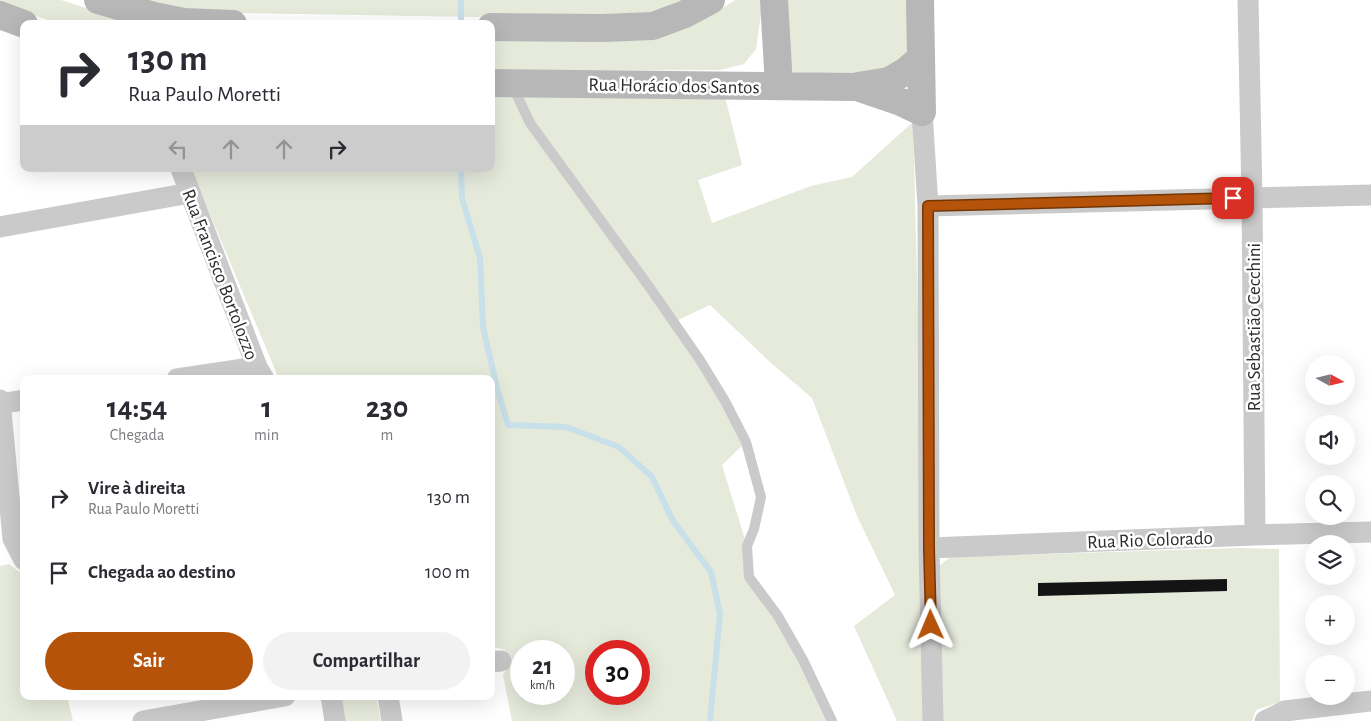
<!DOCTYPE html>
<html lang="pt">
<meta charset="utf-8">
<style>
body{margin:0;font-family:"Alegreya Sans",sans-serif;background:#f2f2f3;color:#2b2b33;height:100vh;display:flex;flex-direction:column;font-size:19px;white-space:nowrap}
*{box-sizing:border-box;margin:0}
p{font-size:16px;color:#7c7c81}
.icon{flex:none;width:28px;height:28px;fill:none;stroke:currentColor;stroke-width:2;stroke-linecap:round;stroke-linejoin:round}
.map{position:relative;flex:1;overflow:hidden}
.sheet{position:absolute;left:20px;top:375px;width:475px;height:325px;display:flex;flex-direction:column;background:#fff;border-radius:10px;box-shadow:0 5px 20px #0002}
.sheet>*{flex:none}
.banner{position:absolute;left:20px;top:20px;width:475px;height:152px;border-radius:10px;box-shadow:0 5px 20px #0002;background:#fff;color:#2b2b33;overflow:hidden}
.needle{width:32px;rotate:98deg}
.fabs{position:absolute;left:1305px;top:355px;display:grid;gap:10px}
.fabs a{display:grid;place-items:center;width:50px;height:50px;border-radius:50%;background:#fff;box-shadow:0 5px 20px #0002;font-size:25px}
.speed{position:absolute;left:510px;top:640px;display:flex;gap:10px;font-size:25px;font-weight:700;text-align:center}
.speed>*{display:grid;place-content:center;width:65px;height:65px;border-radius:50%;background:#fff;box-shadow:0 5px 20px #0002;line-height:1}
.speed small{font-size:12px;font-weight:400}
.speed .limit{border:8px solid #d22;background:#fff;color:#111}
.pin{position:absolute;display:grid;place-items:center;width:42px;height:42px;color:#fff;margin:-21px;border-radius:10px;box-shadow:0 2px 8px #0006}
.me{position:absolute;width:55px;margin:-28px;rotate:359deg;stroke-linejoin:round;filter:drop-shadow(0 0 4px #0008)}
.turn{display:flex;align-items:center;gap:18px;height:105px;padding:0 25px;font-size:22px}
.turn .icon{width:65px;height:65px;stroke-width:2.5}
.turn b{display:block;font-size:35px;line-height:42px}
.lanes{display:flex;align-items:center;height:48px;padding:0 25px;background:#0003;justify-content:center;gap:25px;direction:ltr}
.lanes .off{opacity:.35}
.eta{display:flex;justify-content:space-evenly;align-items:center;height:85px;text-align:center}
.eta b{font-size:30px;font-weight:700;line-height:35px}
.cta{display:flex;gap:10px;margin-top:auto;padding:10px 25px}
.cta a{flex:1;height:58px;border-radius:30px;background:#b45309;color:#fff;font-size:20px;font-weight:700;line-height:58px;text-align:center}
.cta a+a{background:#f2f2f3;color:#2b2b33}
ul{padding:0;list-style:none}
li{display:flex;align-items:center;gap:15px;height:75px;padding:0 25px}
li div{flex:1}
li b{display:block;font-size:19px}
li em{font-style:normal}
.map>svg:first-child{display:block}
</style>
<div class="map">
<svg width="1371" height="721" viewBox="0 0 1371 721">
<rect width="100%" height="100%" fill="#fff"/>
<path fill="#e5eadb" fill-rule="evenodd" d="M0,0H61L130,22L131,24H59L0,3Z
M129,0H690L650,16L476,17L185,12Z
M735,0H763L756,49L744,64L720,70L491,71V40L690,26L723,8Z
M788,0H912L913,56L888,76L796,75L786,64L784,29Z
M724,93L742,165L698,180L712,223L811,186L852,177L913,122L924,546L926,721H897L854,626L895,595L857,516L812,398L771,363L710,305L674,322L746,442L722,465L747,546L749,577L778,616L832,721H512L503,675L508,666L505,650L491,646V379H279L191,169H491V97ZM521,651H564V694H521ZM596,651H639V694H596Z
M1240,548L1279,549L1280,702L1256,710L1252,721H942L938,567L950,557Z
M9,564L18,571L24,573V696H67L73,721H0V566Z
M343,696H376L381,721H343L341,702Z"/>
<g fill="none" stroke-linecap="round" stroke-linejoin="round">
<path stroke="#c8e0e9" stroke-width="6" d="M461,24V0
M461,169L462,198L480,258L483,327L497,388L508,425L566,427L619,447L652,477L673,521L711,572L720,614L710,721"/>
</g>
<path fill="#141414" d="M1227,579V591L1038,596V583Z"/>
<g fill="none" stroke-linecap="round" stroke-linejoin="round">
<path stroke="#cacaca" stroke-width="10" d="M512,85L530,123L650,288L700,360L725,401L746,442L761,497L754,529L747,546L749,577L778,616L803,660L832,721"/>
<path stroke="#cacaca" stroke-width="21" d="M1248,0L1252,198L1255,535
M922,112L928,206L929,548L933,721
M181,169L257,367L264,379
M928,206L1371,195
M0,227L190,193
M177,379L257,367
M0,400L13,539L24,560
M0,404L24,400
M929,548L1255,535L1371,532
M491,662L501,661
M331,696L335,721
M388,696L392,721
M143,721L285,696
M1265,721L1285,711L1371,701"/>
<path stroke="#b7b7b7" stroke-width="28" d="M98,0L154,16L184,22L233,24
M774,0L779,86
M0,15L24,24
M491,27L603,28L653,26L685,14L711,0
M491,83L857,87L901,102L922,112L920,0
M858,86L889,81L906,71L921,58"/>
</g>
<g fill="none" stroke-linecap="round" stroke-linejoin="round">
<defs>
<path id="route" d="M931,625L929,548L928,206L1233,198"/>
</defs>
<use href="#route" stroke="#753606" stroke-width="12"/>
<use href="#route" stroke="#b45309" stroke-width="9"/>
</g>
<g text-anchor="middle" stroke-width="5" stroke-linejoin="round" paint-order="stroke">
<g font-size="19" fill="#2d2d2d" stroke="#fff">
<text transform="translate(674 85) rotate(1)" y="7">Rua Horácio dos Santos</text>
<text transform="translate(221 274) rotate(69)" y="7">Rua Francisco Bortolozzo</text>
<text transform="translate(1253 327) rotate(-90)" y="7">Rua Sebastião Cecchini</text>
<text transform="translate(1150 539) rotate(-2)" y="7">Rua Rio Colorado</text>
</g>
</g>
</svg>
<div class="fabs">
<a><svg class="needle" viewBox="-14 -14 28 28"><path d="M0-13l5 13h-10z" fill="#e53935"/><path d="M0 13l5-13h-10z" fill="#7c7c81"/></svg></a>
<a><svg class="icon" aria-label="sound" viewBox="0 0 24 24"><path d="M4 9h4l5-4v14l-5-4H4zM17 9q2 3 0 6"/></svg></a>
<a><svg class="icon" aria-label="search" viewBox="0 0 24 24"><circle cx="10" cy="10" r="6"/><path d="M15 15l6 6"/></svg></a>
<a><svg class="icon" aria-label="layers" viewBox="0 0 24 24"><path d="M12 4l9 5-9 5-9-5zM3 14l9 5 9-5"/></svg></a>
<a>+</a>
<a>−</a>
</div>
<div class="speed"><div>21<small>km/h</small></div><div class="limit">30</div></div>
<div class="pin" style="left:1233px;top:198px;background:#d93025"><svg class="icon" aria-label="arrive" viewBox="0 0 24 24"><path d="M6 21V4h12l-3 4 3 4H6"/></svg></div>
<svg class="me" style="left:931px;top:625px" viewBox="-20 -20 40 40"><path d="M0-17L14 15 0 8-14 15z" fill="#b45309" stroke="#fff" stroke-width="4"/></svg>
<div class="banner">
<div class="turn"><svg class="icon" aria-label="right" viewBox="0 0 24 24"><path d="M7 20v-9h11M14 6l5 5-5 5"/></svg><div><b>130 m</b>Rua Paulo Moretti</div></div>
<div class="lanes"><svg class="icon off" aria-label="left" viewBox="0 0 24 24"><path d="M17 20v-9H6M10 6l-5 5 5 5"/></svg><svg class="icon off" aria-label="ahead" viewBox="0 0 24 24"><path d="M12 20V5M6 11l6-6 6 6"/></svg><svg class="icon off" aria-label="ahead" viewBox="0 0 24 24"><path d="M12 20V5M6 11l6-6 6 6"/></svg><svg class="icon" aria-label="right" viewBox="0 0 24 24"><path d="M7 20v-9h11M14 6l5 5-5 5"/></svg></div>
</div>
<section class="sheet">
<div class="eta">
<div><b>14:54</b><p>Chegada</p></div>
<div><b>1</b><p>min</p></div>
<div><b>230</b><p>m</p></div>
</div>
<ul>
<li><svg class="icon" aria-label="right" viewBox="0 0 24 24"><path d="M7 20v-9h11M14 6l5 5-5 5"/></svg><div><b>Vire à direita</b><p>Rua Paulo Moretti</p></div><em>130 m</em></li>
<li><svg class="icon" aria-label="arrive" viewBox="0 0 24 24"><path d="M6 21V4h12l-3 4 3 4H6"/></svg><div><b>Chegada ao destino</b></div><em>100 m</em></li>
</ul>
<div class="cta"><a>Sair</a><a>Compartilhar</a></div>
</section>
</div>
